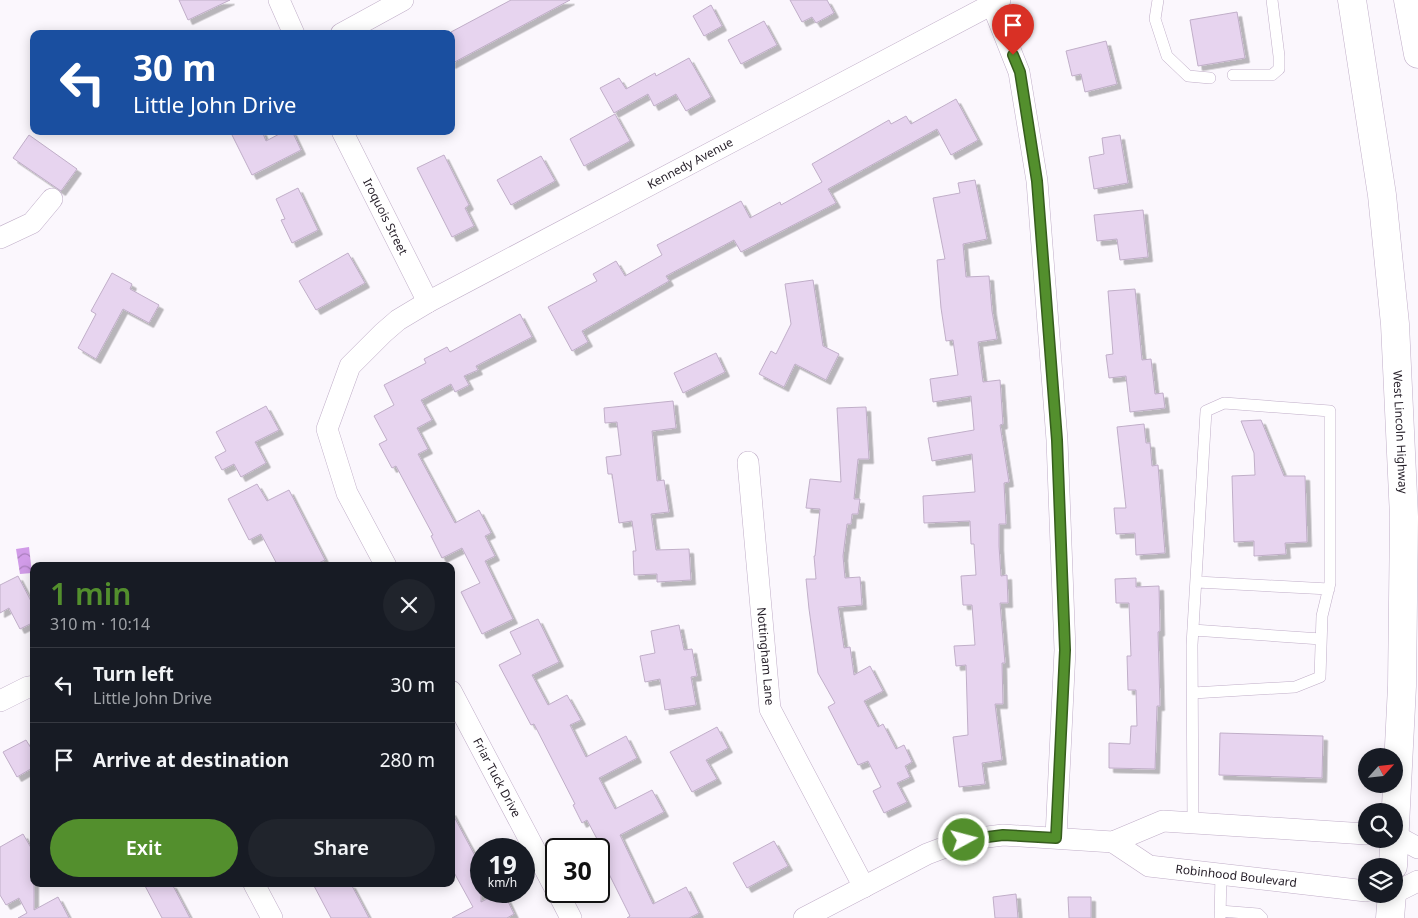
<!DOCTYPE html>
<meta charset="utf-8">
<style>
body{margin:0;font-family:"Noto Sans",sans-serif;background:#20242c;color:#f1f3f6;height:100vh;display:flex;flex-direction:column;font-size:19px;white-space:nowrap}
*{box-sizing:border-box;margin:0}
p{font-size:16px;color:#9ea1a6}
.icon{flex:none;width:28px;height:28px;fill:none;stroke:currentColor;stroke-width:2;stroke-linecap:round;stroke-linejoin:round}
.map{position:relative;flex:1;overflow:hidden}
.panel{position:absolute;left:30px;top:562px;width:425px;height:325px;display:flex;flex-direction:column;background:#171b24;border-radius:10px;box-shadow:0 2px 12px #0003}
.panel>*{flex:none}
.top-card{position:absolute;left:30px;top:30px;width:425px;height:105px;border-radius:10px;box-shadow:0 2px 12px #0003;background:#1a4fa0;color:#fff;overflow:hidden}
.needle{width:32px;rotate:63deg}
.fabs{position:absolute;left:1358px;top:748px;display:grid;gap:10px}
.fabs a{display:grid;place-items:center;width:45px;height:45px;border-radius:50%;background:#171b24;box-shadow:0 2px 12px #0003;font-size:25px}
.speed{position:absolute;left:470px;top:838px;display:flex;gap:10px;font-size:25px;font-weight:700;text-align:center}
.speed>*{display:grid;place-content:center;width:65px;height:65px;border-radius:50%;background:#171b24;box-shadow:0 2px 12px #0003;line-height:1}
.speed small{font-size:12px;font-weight:400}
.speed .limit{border:2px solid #111;border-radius:8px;background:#fff;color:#111}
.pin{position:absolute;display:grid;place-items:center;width:42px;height:42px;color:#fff;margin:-51px -21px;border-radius:50% 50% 50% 0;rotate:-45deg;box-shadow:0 0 5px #0007}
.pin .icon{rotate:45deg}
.me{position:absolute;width:55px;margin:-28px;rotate:83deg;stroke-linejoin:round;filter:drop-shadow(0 0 4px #0008)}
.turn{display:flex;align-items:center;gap:18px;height:105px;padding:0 20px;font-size:22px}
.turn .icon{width:65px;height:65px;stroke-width:2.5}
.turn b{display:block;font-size:35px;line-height:42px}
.round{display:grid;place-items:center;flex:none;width:52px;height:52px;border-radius:26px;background:#20242c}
.overview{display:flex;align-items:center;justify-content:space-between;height:85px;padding:0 20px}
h1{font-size:30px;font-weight:600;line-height:38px;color:#538f2d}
.action{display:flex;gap:10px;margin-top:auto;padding:10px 20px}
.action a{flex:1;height:58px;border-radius:30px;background:#538f2d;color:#fff;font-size:20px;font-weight:600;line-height:58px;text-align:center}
.action a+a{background:#20242c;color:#f1f3f6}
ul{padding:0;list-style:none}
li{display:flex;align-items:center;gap:15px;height:75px;padding:0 20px;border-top:1px solid #363941}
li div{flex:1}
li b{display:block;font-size:19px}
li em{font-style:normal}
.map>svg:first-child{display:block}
</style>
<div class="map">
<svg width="1418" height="918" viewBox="0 0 1418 918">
<defs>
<pattern id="water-waves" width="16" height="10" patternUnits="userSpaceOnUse" patternTransform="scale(1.25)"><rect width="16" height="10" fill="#d19be8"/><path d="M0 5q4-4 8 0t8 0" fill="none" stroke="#a97ebc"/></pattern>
<filter id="shadow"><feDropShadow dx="4.5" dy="4.5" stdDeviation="0" flood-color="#0004"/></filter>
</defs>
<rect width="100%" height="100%" fill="#fbf7fd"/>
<path fill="url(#water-waves)" d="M29,547L32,573L20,574L16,549Z"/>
<path fill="#e7d4ef" stroke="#c0aec8" filter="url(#shadow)" d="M179,0H230L188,20Z
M511,0H570L451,64V32Z
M790,0H827L834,13L816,23L812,17L802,22Z
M711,5L722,26L704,36L693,16Z
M1237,12L1245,58L1198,66L1190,20Z
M764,21L777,45L741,64L728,40Z
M1106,41L1117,84L1085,92L1081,74L1072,76L1066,51Z
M689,58L711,97L686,111L676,94L654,106L648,94L614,113L600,88L619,78L626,89L655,73L656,76Z
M956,99L978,140L951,155L937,129L828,189L836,203L741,252L734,240L666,276L669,281L582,331L588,342L572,351L548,307L597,281L593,274L616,261L625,276L662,255L657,245L741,201L750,218L780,202L781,205L822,182L812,164L889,120L891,124L906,116L911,124Z
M615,114L630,141L584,166L570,139Z
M230,131H262L266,141L285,131H292L301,150L252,175Z
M29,135L77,169L61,191L13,158Z
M1120,135L1128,183L1094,189L1089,157L1104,154L1102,138Z
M444,155L469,205L465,208L474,226L452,237L417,168Z
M541,156L555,181L511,205L497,180Z
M975,180L987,239L963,244L966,277L989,276L992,311L997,339L978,342L983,382L1000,380L1003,424L1000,425L1009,482L1004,483L1006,524H999V546L1001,576L1007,575L1008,603H1000L1005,663H1002L1003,704H995L1002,760L982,763L985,784L959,787L953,737L968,735L966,665L956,666L954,646L975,645L972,605H963L961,576L976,575L974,544H971L970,521L924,523L923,496L975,492L972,454L932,461L928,438L974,430L971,396L933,402L930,379L958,375L953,340L946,341L941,308L937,260L945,259L933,198L960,193L958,183Z
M298,188L318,230L292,243L281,220L285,219L276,199Z
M1143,210L1148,257L1120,260L1117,239L1097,241L1094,215Z
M348,253L365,283L316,310L299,281Z
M112,273L132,284L130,289L159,305L149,323L123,309L96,359L78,348L96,314L91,311Z
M813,280L823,346L839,354L826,380L795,364L784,387L759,374L771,351L776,354L791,324L785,284Z
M1135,289L1142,360L1151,359L1155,394L1163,393L1165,408L1130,412L1126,376L1109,378L1106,355L1113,354L1108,291Z
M520,314L532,337L476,366L478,370L464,376L469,385L455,392L451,384L421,400L432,420L417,428L428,449L418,454L455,523L479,510L491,533L485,536L495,556L485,561L513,619L482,634L461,592L480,583L462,548L442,558L431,536L433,535L396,466L392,468L379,444L387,440L374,416L394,405L384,385L426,363L424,359L447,347L450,352Z
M716,353L725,372L683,393L674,373Z
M673,401L676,428L652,431L657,481L664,480L669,512L651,514L656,550L689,549L691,580L657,582V574L634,575L633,551H636L632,521L619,523L612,474H608L606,457L621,455L617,422L605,423L604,408Z
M266,406L279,430L255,442L266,463L241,477L234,464L222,470L215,457L226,451L216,432Z
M866,407L869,459H858L854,499H860L858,514H852L851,524H847L843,556L845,578L860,577L862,605L838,607L844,648L850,647L854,675L870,666L883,691L864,701L878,727L883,724L896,749L904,745L912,762L905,766L910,777L897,783L907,802L884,813L873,791L881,787L868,761L858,765L828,707L835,703L818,673L809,609L806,579H816L814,556H815L820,509L806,508L810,479L841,482L837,408Z
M1261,420L1284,476H1305L1307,542L1285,543L1286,554L1254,556V541L1234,542L1232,476L1255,475L1254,453L1241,421Z
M1144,424L1146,443H1150L1152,466L1158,465L1165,553L1136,555L1135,533L1116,534L1114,508H1126L1117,427Z
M257,484L267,501L289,490L325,560L312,566H278L261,534L249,540L228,499Z
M18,576L34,607V622L20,629L9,608L0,613V585Z
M1136,578V587L1159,586L1160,631L1158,632L1160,706H1157L1155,769L1109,768V743L1130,744L1131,726H1137L1136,690H1128L1127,656H1131L1129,603H1116L1115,579Z
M538,619L559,662L532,675L548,705L567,695L581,720L570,725L586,757L626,736L637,758L599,778L615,809L652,790L664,812L620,835L653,904L686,887L699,913L689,918H627L630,916L600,856L605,854L587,820L582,823L573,805L575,804L534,724L531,725L499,665L521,654L510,632Z
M679,625L684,650L692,649L697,676L691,677L696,705L665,710L660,679L645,682L640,656L655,653L651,631Z
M717,727L728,748L706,760L717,779L692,792L670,752Z
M1220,733L1323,736L1322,778L1219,775Z
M26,740L34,753V767L17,777L3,752Z
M451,811L481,867V902L503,891L514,914L507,918H452L473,907L451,867Z
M23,834L34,853V910L58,897L69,918H18L27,913L19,898L6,905L0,895V847Z
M774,841L788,866L747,888L733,863Z
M144,884H172L190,918H162Z
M313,884H351L369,918H331Z
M1016,894L1018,918H995L993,897Z
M1068,897H1091V918H1069Z"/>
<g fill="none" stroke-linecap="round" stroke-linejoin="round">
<defs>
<path id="service" d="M1158,0L1155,19L1167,56L1188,76L1210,78
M1233,75H1272L1279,69V56L1272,0
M1197,582L1329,589
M1193,630L1321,639
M1193,824L1192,645L1206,411L1224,403L1330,411V583L1322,616L1320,677L1295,687L1193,693
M1220,911L1258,914L1262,918
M1220,918L1221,874"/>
<g id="minor">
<path d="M279,0L294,34"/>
<path d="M992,4L1019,72L1037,181L1057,440L1065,650L1056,837"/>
<path d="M341,34L403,0"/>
<path id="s1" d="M342,131L428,302"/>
<path d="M0,238L32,223L52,199"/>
<path id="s2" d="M748,462L770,709L864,887"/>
<path id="s3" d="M386,566L347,493L327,429L350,366L383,333L398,320L428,302L1000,0"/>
<path id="s4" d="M451,691L556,890"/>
<path d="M0,701L28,687L34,686"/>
<path d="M1394,835L1418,848"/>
<path id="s5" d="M1113,842L1149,866L1366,891"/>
<path d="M254,884L272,918"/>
<path d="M557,891L571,918"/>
<path d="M1394,893L1418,881"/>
<path d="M804,918L927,854L964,840L1003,835L1113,842L1163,821L1366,834"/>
</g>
<g id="primary">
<path id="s6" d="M1352,0L1382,195L1395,324L1404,517L1402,686L1393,866"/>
<path d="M1408,0L1418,54"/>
<path d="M1390,918L1392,894"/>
</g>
</defs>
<use href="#service" stroke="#c0aec8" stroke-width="12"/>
<use href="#minor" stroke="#c0aec8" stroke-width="22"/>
<use href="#primary" stroke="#c0aec8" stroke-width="29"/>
<use href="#service" stroke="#fff" stroke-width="11"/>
<use href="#minor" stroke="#fff" stroke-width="21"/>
<use href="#primary" stroke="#fff" stroke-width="28"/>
</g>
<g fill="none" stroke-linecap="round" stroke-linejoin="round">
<defs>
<path id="route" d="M964,840L1003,835L1056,838L1065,650L1057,440L1037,181L1020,72L1013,55"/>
</defs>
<use href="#route" stroke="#365d1d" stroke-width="12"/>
<use href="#route" stroke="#538f2d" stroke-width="9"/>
</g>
<g text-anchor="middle" stroke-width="4" stroke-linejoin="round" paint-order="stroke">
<g font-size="12" fill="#231c26" stroke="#fbf7fd">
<text dy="4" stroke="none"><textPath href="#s3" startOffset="615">Kennedy Avenue</textPath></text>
<text dy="4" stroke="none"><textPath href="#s1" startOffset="96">Iroquois Street</textPath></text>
<text dy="4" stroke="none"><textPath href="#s6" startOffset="435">West Lincoln Highway</textPath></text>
<text dy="4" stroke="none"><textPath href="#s2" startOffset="195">Nottingham Lane</textPath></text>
<text dy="4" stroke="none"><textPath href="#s4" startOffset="98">Friar Tuck Drive</textPath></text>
<text dy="4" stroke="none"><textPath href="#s5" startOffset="131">Robinhood Boulevard</textPath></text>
</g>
</g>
</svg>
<div class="fabs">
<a><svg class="needle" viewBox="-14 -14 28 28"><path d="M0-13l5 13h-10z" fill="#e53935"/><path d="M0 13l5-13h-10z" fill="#9ea1a6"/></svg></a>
<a><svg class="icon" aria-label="search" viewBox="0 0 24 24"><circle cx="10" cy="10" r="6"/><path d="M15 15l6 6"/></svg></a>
<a><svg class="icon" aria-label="layers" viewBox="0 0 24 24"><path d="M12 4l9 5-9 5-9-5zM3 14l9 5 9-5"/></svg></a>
</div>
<div class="speed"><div>19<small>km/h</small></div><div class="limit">30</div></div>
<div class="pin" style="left:1013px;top:55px;background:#d93025"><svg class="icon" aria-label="arrive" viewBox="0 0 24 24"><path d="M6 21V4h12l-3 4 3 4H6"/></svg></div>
<svg class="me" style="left:964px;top:840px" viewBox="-20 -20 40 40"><circle r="17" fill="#538f2d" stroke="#fff" stroke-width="3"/><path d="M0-11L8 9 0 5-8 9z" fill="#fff"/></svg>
<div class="top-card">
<div class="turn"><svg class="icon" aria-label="left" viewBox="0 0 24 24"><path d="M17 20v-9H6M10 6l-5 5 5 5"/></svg><div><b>30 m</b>Little John Drive</div></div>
</div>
<section class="panel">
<div class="overview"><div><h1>1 min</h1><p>310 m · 10:14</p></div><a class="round"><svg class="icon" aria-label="close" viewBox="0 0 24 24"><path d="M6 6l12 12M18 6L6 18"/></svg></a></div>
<ul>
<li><svg class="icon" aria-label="left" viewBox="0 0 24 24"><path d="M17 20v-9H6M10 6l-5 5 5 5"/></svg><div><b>Turn left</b><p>Little John Drive</p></div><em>30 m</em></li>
<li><svg class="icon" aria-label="arrive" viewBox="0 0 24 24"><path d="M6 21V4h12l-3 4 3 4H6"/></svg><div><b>Arrive at destination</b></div><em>280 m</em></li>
</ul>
<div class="action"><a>Exit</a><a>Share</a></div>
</section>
</div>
